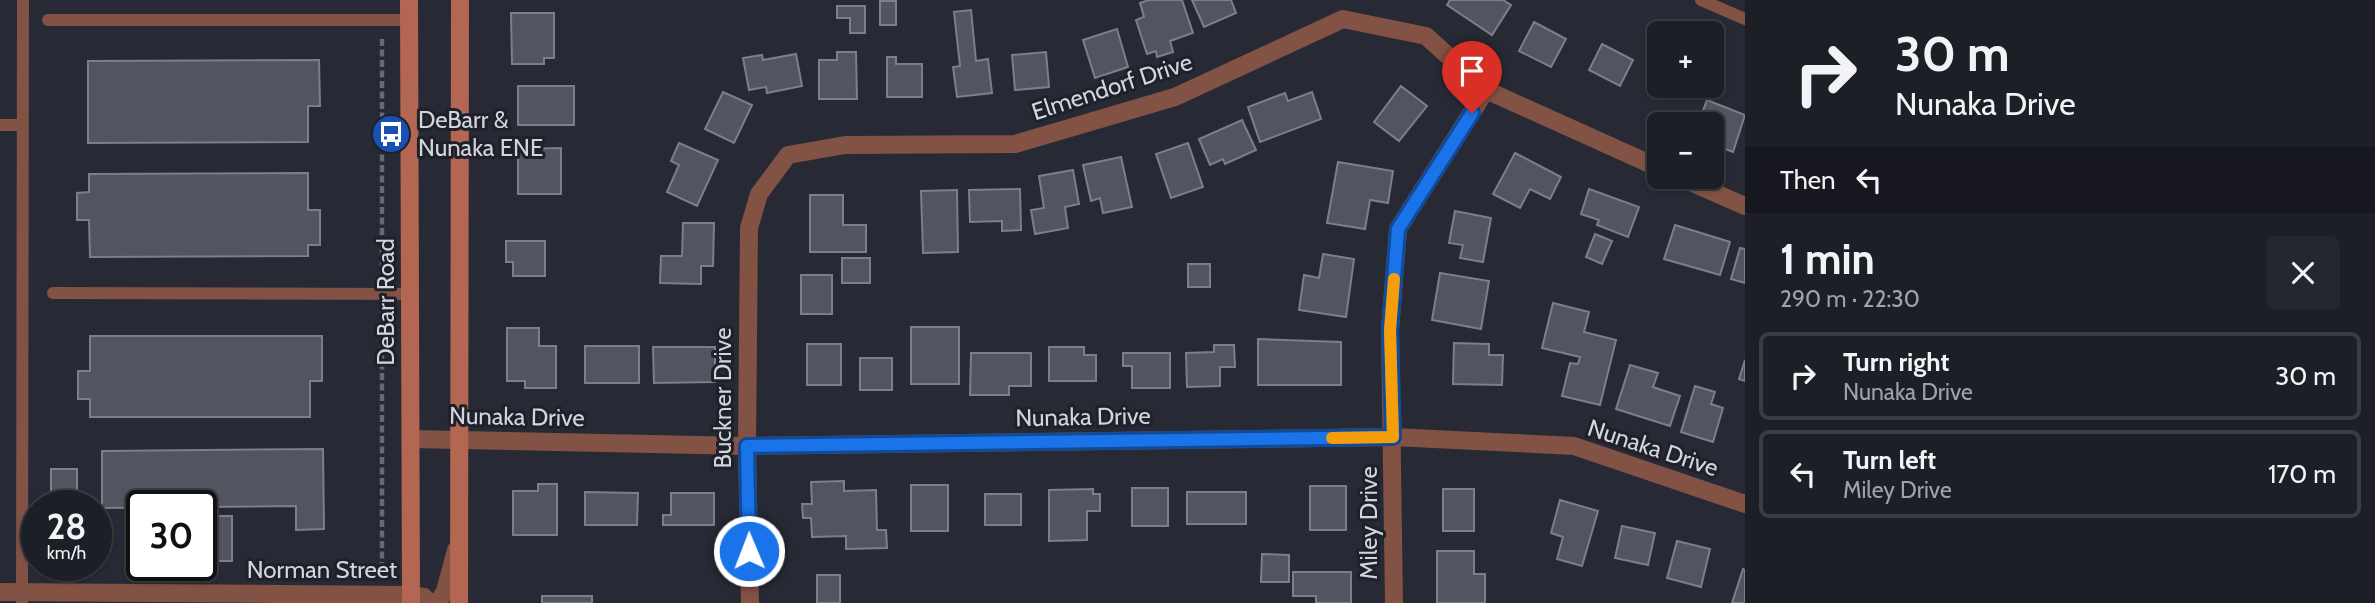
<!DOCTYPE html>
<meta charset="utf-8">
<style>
body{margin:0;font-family:Cabin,sans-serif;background:#25272f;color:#f1f3f6;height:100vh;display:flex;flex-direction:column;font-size:26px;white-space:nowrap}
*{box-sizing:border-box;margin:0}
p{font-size:23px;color:#a0a2a7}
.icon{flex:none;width:38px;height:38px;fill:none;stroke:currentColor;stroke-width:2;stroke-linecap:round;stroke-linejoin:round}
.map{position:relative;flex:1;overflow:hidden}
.panel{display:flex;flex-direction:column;background:#1d1f27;width:630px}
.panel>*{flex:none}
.top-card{background:#1d1f27;color:#f1f3f6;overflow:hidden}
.buttons{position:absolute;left:1647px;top:21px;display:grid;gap:14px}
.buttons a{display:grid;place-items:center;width:77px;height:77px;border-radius:10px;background:#1d1f27;box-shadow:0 2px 5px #0004,0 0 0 2px #3b3d44;font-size:35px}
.speed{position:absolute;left:21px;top:490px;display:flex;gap:14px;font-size:35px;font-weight:700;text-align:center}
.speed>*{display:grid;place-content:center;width:91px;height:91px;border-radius:50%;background:#1d1f27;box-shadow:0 2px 5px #0004,0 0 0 2px #3b3d44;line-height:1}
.speed small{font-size:18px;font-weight:400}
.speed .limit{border:4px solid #111;border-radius:10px;background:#fff;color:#111}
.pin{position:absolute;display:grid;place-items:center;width:60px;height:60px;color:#fff;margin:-72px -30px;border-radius:50% 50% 50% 0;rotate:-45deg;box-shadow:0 0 7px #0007}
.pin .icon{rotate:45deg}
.me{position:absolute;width:77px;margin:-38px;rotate:359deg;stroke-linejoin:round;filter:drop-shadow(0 0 5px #0008)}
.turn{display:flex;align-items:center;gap:24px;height:147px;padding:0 35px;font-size:32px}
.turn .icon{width:91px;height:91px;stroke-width:2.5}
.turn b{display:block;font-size:49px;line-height:60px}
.then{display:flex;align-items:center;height:66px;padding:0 35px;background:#0003;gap:14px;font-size:26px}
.round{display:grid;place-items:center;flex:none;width:74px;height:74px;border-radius:10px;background:#25272f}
.overview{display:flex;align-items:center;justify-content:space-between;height:119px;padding:0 35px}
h1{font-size:42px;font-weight:800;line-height:52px}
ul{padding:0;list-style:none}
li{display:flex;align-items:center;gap:21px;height:88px;margin:0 14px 10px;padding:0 21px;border:4px solid #3b3d44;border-radius:10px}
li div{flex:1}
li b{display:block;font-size:26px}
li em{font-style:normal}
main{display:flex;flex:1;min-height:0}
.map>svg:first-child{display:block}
</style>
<main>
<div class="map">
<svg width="1745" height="603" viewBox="0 0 1745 603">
<rect width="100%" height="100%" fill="#272934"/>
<path fill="#525460" stroke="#7c7f8b" stroke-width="2" d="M1149,0H1182L1193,33L1170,41L1173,52L1157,57L1156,51L1147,54L1136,20L1144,17L1140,3Z
M1192,0H1231L1236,13L1204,27Z
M1450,0H1503L1511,5L1492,35L1447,5Z
M880,1H896V25H880Z
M837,6H865V33H850V18H837Z
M971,10L976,61L988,59L992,93L957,97L953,67L960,66L954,12Z
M511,13H554V58H544V64H512Z
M1534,22L1566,39L1551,67L1519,51Z
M1117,29L1128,67L1095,78L1083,40Z
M1602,44L1633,60L1620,86L1589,70Z
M837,52H856L857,99H819V60H837Z
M1046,52L1049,87L1015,90L1012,55Z
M796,54L802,86L767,93L766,87L749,90L743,58L762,55L763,60Z
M887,57H896V64H922V97H887Z
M319,60L320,106H308V142L88,143V61Z
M518,86H574V125H518Z
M1401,86L1427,106L1399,141L1374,122Z
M723,92L752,105L734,143L705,129Z
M1312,92L1321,119L1260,142L1248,107L1285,93L1288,101Z
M1707,100L1745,115L1733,152L1712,144V124H1698Z
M1242,120L1256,150L1225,164L1223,159L1210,165L1199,139Z
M679,143L718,160L697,206L667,192L679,165L671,161Z
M1188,143L1203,187L1171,198L1156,154Z
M561,148V194H518V149Z
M1515,153L1561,177L1550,199L1530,189L1520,208L1493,194Z
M1121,157L1132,207L1103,213L1100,198L1091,201L1083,165Z
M1338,162L1393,171L1388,203L1370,200L1365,229L1327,223Z
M1073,170L1079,204L1065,207L1068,228L1035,234L1031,210L1044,208L1039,176Z
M308,173V210H320V245H308V256L90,257L89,220H77V193L89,192V174Z
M1020,189L1021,230L1002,231V221L970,222L969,190Z
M1589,189L1639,207L1628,237L1597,225L1599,220L1581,214Z
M957,190L958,252L923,253L921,191Z
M810,195H843V225H866V252H810Z
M1455,211L1491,218L1483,262L1460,258L1463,245L1449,243Z
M683,223H714L713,266H701V284L660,283L661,256H682Z
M1675,225L1730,242L1720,275L1664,259Z
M1595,234L1612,241L1602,264L1586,257Z
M506,241H545V276H513V262H506Z
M1740,248L1745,249V283L1731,279Z
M1323,254L1354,259L1346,317L1299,310L1304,275L1319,278Z
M842,258H870V283H842Z
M1188,264H1210V287H1188Z
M1440,273L1489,281L1481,329L1432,320Z
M801,275H832V314H801Z
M1553,303L1589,312L1584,332L1616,340L1600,405L1562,396L1570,363L1578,364L1580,357L1542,348Z
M911,327H959V384H911Z
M507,328H539V346H556V388H525V381H507Z
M90,336H322V381H310V417H90V399H78V371H90Z
M1258,339L1341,342V385H1258Z
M1454,343L1489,344V355H1503L1502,385L1453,384Z
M807,344H841V385H807Z
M1214,345H1234L1235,367H1220V386L1187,387L1186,353L1214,352Z
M585,346H639V383H585Z
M653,347H715V382L654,383Z
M1049,347H1084V355H1096V381H1049Z
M971,353H1031V386H1009V395H970Z
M1123,353H1170V388H1132V366H1123Z
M860,358H892V390H860Z
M1745,360V381L1739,379Z
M1630,365L1658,373L1653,387L1680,396L1670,426L1616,409Z
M1695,386L1715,392L1711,404L1723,408L1713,442L1681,432Z
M323,449L324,529L296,530V506L102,508V451Z
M51,469H77V506H51Z
M844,481V491L876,490L877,530H886L887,548L846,549V536L812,537L811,518H803L802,504H812L811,482Z
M538,484H557V535H513V491H538Z
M911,485H948V531H911Z
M1310,486H1346V530H1310Z
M1132,488H1168V526H1132Z
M1093,489V494H1100V511H1087V540L1049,541V490Z
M1443,489H1474V531H1443Z
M585,492L638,493L637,525H585Z
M1187,492H1246V524H1187Z
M671,493H714V525H663V515H671Z
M985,494H1021V525H985Z
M1560,500L1598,511L1582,566L1557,559L1563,537L1551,533Z
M205,516H232V561H205Z
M1622,526L1655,533L1648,565L1615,558Z
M1677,541L1710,549L1701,587L1667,578Z
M1437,551H1474V574H1485V603H1437Z
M1262,554L1289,555V582H1261Z
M1743,569L1745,570V603H1732Z
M1293,572H1351V603H1316V596H1293Z
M817,575H840V603H817Z
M542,596H592V603H542Z"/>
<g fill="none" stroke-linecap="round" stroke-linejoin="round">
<path stroke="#676973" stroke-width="4.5" stroke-dasharray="7 3.5" stroke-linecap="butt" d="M382,277V37
M382,310V574"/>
<path stroke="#825244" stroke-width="12" d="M1701,0L1745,19
M48,20H409
M0,125H23
M53,293L411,294
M22,603L23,0"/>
<path stroke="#825244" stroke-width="18" d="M1679,177L1745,206
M411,439L747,446L1393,437L1574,446L1745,504
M0,592L411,595L424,597L430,603
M438,603L445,591L456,550
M750,603L747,446L749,228L759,194L788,155L845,145L1015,144L1175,97L1343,19L1426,36L1486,90L1659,168
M1394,603L1390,330L1398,229L1486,90"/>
<path stroke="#b36651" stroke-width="18" d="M409,0L411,603
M459,603L460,0"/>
</g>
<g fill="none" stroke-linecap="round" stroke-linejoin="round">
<defs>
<path id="route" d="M749,551L747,446L1393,437L1390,330L1398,229L1472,113"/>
</defs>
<use href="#route" stroke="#114b97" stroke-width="18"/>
<use href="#route" stroke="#1a73e8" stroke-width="12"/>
<path stroke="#f59e0b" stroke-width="12" d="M1332,438L1393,437L1390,330L1394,279"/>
</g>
<defs>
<symbol id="bus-disc" viewBox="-11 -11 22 22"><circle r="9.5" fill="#1a4fb4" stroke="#1e202a"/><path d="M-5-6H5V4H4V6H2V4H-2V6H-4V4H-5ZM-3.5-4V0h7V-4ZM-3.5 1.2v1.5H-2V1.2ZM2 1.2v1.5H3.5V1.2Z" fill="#fff"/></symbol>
</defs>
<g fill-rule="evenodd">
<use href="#bus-disc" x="369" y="112" width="44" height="44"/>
</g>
<g text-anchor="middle" stroke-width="6" stroke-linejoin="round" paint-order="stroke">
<g font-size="24" fill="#d3d5dc" stroke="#1e202a">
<text transform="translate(1112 87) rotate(-18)" y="8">Elmendorf Drive</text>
<text transform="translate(386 302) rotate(-90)" y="8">DeBarr Road</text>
<text transform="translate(723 398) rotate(-90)" y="8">Buckner Drive</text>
<text transform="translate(517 417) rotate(1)" y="8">Nunaka Drive</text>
<text transform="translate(1083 417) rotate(-1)" y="8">Nunaka Drive</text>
<text transform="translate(1653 448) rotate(18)" y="8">Nunaka Drive</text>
<text transform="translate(1369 523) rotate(-90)" y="8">Miley Drive</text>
<text x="322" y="578">Norman Street</text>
</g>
<g font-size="24" fill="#d3d5dc" stroke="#1e202a" text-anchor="start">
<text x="418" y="128">DeBarr &amp;<tspan x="418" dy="28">Nunaka ENE</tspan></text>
</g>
</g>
</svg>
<div class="buttons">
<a>+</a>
<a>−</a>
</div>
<div class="speed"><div>28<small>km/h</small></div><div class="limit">30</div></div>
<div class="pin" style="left:1472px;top:113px;background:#d93025"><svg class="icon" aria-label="arrive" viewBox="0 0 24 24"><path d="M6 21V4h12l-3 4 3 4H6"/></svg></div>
<svg class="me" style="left:749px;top:551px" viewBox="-20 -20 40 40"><circle r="17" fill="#1a73e8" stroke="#fff" stroke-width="3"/><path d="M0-11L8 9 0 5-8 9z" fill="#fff"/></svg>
</div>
<section class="panel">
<div class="top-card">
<div class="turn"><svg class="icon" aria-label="right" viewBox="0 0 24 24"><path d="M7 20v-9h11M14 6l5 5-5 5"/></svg><div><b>30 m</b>Nunaka Drive</div></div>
<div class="then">Then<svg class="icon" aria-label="left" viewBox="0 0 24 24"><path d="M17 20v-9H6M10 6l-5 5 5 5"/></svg></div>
</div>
<div class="overview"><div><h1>1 min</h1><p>290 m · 22:30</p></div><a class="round"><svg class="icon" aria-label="close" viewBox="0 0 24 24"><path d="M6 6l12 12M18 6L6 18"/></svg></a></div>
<ul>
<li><svg class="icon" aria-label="right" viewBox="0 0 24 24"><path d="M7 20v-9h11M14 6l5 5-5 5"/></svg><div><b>Turn right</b><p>Nunaka Drive</p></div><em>30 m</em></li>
<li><svg class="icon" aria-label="left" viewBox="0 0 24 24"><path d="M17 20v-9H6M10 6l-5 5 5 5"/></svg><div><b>Turn left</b><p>Miley Drive</p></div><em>170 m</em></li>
</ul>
</section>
</main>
